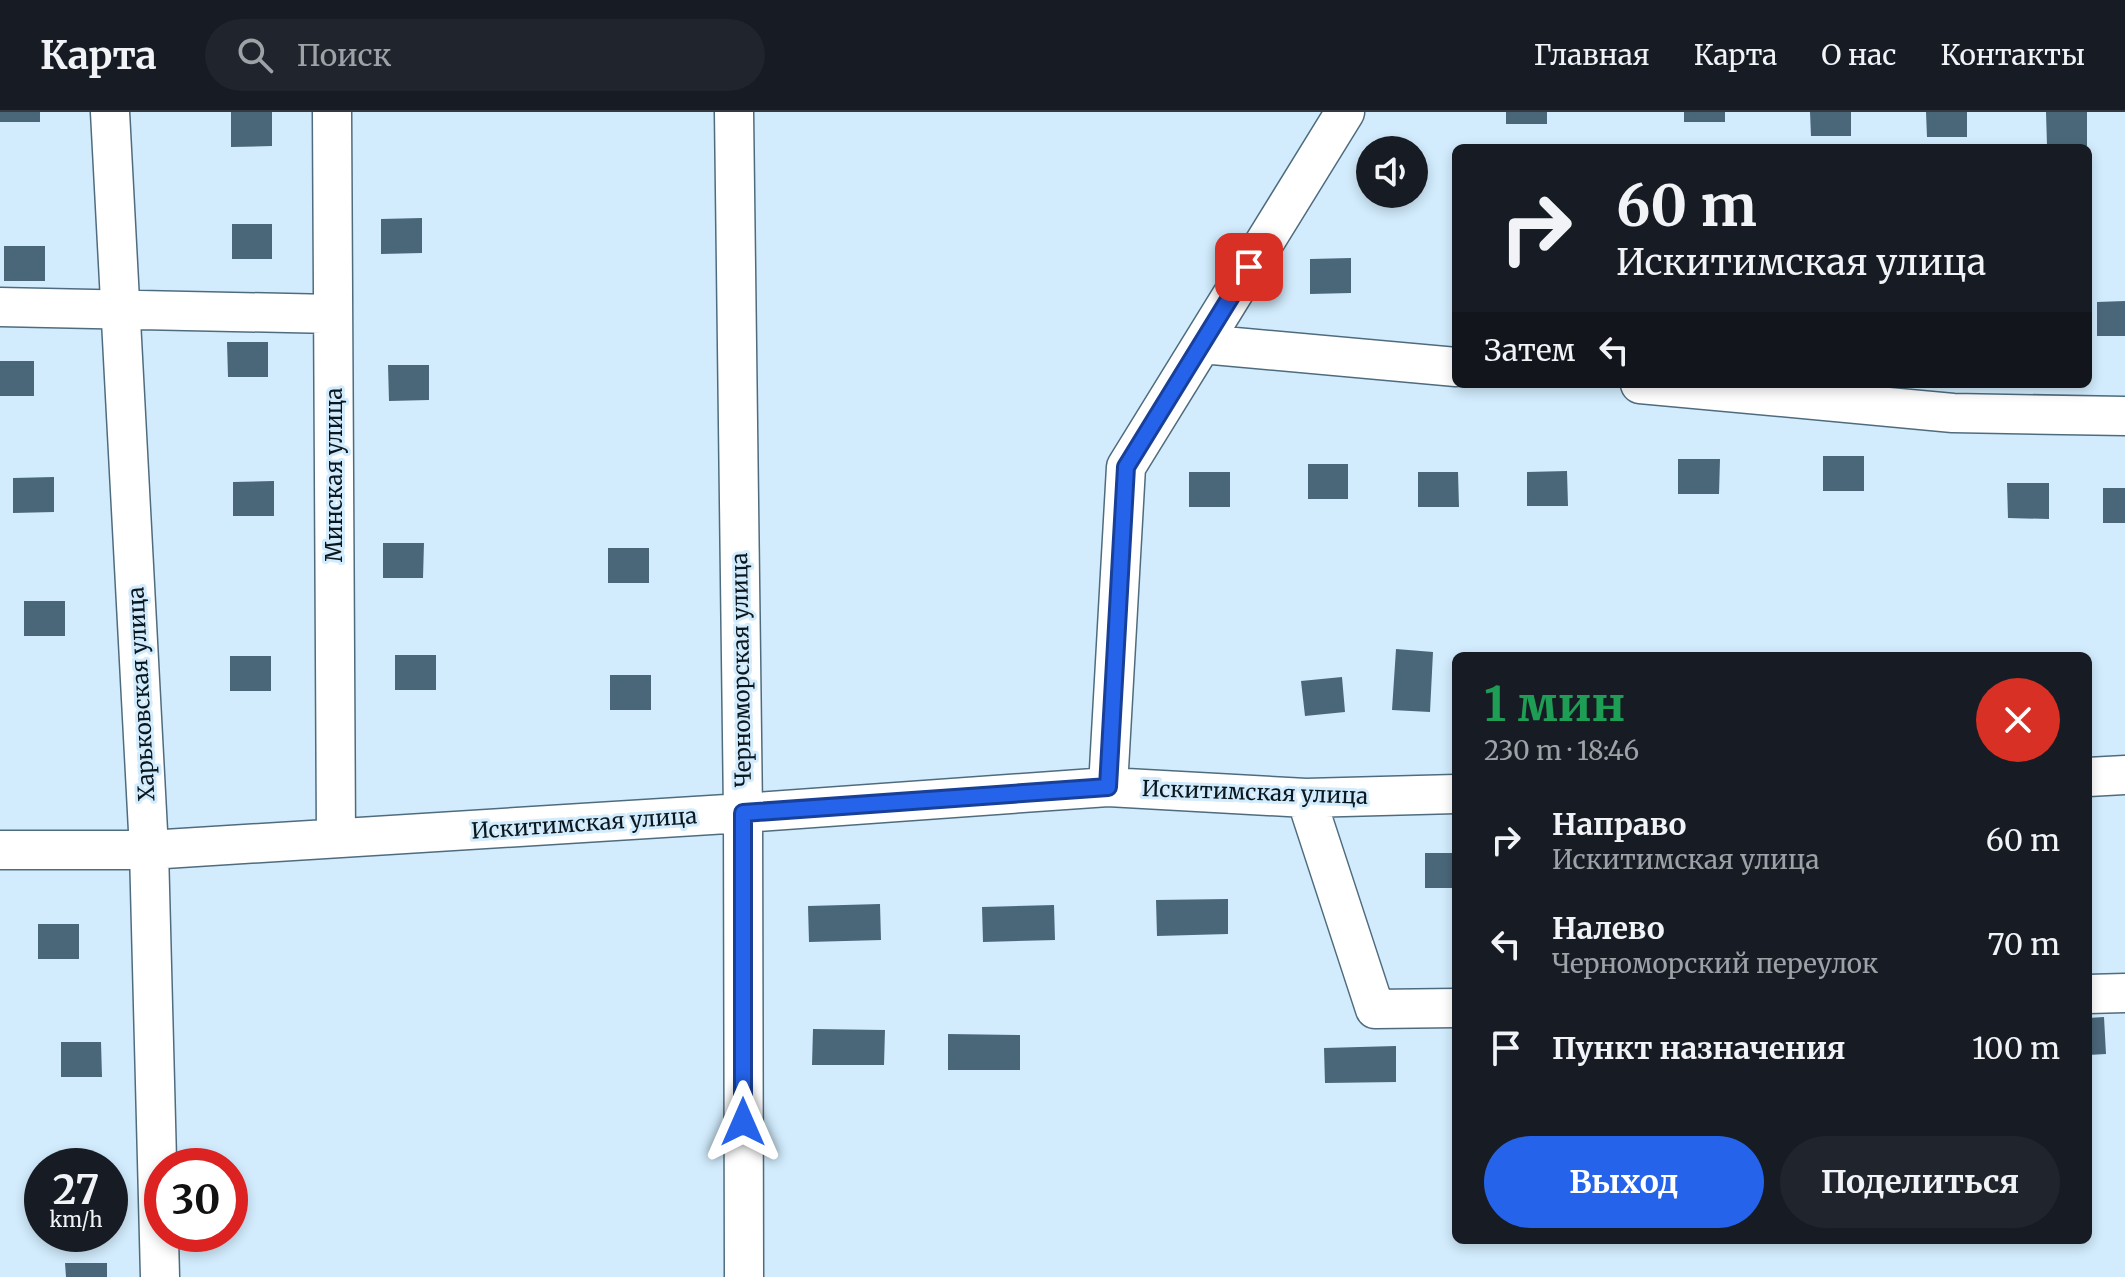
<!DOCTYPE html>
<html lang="ru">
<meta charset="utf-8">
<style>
body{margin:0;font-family:Merriweather,serif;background:#20242c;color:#f1f3f6;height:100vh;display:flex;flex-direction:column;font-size:30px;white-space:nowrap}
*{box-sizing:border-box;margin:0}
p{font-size:26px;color:#9ea1a6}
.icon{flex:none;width:44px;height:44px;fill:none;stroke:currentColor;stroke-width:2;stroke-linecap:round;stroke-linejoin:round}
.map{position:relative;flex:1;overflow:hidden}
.sheet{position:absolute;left:1452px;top:540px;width:640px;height:592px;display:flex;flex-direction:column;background:#171b24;border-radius:12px;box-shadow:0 4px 12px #0003}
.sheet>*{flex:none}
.top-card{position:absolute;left:1452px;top:32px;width:640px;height:244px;border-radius:12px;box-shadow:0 4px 12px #0003;background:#171b24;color:#f1f3f6;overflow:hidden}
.tools{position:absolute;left:1356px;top:24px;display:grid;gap:16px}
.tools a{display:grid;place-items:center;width:72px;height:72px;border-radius:50%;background:#171b24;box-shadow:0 4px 12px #0003;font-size:40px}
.speed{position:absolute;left:24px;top:1036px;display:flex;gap:16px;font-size:40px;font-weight:700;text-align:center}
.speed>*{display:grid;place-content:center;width:104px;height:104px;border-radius:50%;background:#171b24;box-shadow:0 4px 12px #0003;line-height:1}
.speed small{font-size:20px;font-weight:400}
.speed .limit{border:12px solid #d22;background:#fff;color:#111}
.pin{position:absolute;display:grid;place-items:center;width:68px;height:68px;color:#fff;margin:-34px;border-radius:16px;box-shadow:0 4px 12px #0006}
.me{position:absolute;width:88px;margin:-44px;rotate:0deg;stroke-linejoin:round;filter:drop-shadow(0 0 6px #0008)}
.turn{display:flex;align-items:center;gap:28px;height:168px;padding:0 32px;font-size:36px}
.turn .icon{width:104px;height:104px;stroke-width:2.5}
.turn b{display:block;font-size:56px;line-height:68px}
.then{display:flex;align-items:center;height:76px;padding:0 32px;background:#0003;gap:16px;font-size:30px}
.round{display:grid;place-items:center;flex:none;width:84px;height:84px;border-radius:42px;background:#20242c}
.summary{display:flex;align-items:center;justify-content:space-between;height:136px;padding:0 32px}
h1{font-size:48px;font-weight:700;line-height:60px;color:#1e9e55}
.button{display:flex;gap:16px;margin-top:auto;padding:16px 32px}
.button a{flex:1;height:92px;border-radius:48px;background:#2563eb;color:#fff;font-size:32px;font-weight:700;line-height:92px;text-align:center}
.button a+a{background:#20242c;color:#f1f3f6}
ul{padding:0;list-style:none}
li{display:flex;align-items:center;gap:24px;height:104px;padding:0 32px}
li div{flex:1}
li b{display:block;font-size:30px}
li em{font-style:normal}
header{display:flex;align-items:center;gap:48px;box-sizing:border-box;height:112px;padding:0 40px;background:#171b24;border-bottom:2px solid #363941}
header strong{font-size:38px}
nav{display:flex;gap:44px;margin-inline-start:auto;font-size:28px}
.search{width:560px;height:72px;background:#20242c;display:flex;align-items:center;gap:20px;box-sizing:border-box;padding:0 28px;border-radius:44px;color:#9ea1a6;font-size:30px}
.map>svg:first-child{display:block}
</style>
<header>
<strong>Карта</strong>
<div class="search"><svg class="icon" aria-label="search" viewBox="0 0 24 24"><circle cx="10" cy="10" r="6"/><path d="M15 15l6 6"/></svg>Поиск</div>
<nav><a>Главная</a><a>Карта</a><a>О нас</a><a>Контакты</a></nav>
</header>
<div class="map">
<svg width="2125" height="1165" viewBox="0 0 2125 1165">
<rect width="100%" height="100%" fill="#d2ecfd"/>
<path fill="#4a6779" d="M0,0H40V10H0Z
M231,0H272V34L231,35Z
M1506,0H1547V12H1506Z
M1684,0H1725V10H1684Z
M1810,0H1851V24H1811Z
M1926,0H1967V25H1927Z
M2046,0H2087V34H2047Z
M422,106V141L381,142V107Z
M232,112H272V147H232Z
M4,134H45V169H4Z
M1351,146V181L1310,182V147Z
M2125,189V224H2097V190Z
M227,230H268V265H228Z
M0,249H34V284H0Z
M388,253H429V288L389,289Z
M1823,344H1864V379H1823Z
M1678,347H1720L1719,382H1678Z
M1308,352H1348V387H1308Z
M1567,359L1568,394H1527V360Z
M1189,360H1230V395H1189Z
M1418,360H1458L1459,395H1418Z
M54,365V400L13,401V366Z
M274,369V404H233V370Z
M2007,371H2049V407L2008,406Z
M2103,376H2125V411H2103Z
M383,431H424L423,466H383Z
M608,436H649V471H608Z
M24,489H65V524H24Z
M1396,537L1433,540L1430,600L1392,598Z
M395,543H436V578H395Z
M230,544H271V579H230Z
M610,563H651V598H610Z
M1342,565L1345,600L1305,604L1301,569Z
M1425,741H1456V776H1425Z
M1228,787V822L1157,824L1156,788Z
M880,792L881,828L809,830L808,794Z
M1054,793L1055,828L983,830L982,795Z
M38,812H79V847H38Z
M2104,905L2106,942L2088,943V906Z
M813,917L885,918L884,953H812Z
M948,922L1020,923V958H948Z
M61,930H101L102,965H61Z
M1396,934V970L1325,971L1324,936Z
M103,1045V1054H62V1046Z
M65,1151H107V1165H66Z"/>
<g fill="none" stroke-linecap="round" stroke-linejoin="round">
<defs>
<path id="minor" d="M110,0L149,738L160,1165
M332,0L336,726
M734,0L743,701L744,1165
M0,195L333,202
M1202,232L1456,255
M1640,272L1953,301L2125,304
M2088,665L2125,663
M1108,675L1126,355L1345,0
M1306,686L1375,897L1456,896
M0,738H149L743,701L1108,675L1306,686L1456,682
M2088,882L2125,881"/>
</defs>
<use href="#minor" stroke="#4f6c7e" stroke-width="41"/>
<use href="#minor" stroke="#fff" stroke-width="38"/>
</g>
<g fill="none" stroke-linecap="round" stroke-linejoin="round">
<defs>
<path id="route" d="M743,1010V701L1108,675L1126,355L1249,155"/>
</defs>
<use href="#route" stroke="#184099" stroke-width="20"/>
<use href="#route" stroke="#2563eb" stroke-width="14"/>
</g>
<g text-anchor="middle" stroke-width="6" stroke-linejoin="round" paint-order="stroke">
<g font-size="22" fill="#0b171e" stroke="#d2ecfd">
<text transform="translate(334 363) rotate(-90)" y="8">Минская улица</text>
<text transform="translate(741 558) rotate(-91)" y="8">Черноморская улица</text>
<text transform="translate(141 582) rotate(-93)" y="8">Харьковская улица</text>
<text transform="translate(1255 680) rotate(2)" y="8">Искитимская улица</text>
<text transform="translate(584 711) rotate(-4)" y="8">Искитимская улица</text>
</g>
</g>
</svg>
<div class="tools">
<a><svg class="icon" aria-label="sound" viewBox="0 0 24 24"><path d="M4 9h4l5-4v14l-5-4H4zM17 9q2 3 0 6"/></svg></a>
</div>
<div class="speed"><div>27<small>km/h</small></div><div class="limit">30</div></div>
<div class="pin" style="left:1249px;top:155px;background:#d93025"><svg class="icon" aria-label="arrive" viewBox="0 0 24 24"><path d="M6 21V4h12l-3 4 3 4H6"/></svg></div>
<svg class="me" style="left:743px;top:1010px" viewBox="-20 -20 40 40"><path d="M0-17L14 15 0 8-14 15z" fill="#2563eb" stroke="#fff" stroke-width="4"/></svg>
<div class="top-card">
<div class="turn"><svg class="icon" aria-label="right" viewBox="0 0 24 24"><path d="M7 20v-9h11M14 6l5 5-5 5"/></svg><div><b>60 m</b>Искитимская улица</div></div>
<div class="then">Затем<svg class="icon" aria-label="left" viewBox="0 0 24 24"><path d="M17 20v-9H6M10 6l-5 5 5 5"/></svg></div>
</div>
<section class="sheet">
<div class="summary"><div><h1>1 мин</h1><p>230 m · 18:46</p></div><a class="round" style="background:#d93025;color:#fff"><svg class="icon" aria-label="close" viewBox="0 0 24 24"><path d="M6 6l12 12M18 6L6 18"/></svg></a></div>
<ul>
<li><svg class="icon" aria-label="right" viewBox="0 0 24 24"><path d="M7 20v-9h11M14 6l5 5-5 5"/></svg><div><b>Направо</b><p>Искитимская улица</p></div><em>60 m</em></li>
<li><svg class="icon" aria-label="left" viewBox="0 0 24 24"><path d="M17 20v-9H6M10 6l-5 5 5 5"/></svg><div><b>Налево</b><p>Черноморский переулок</p></div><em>70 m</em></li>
<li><svg class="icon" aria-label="arrive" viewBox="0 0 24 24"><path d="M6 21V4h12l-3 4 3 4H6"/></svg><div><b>Пункт назначения</b></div><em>100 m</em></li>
</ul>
<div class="button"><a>Выход</a><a>Поделиться</a></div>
</section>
</div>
